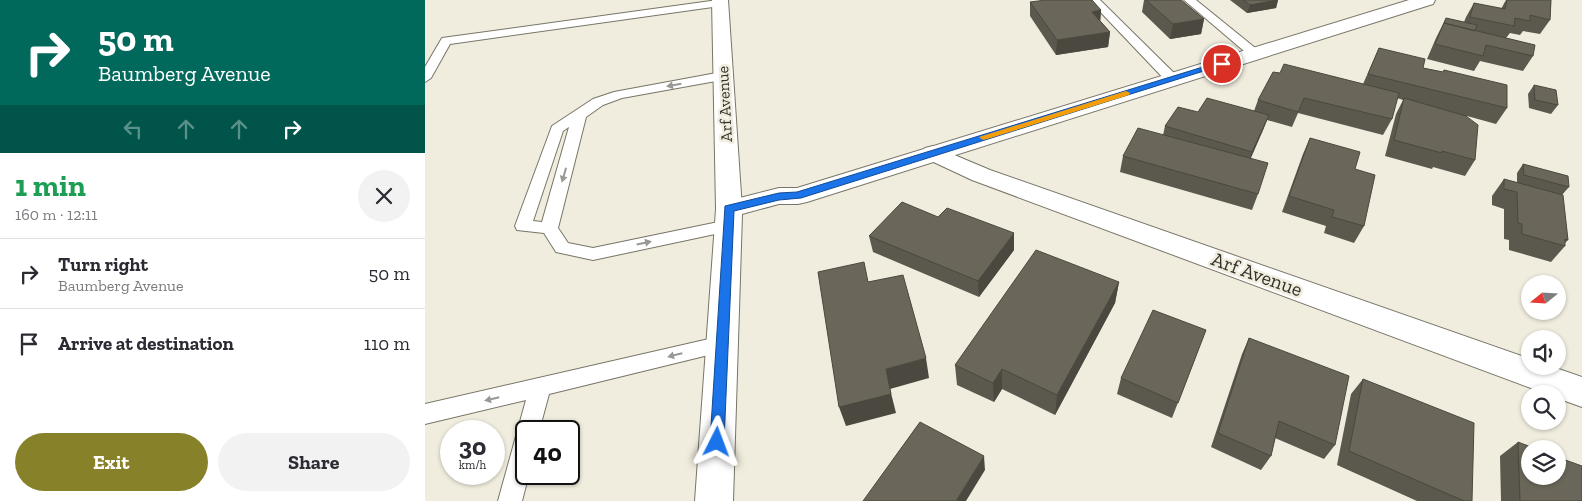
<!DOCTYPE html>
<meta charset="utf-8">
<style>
body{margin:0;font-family:"Zilla Slab",serif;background:#f2f2f3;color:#2b2b33;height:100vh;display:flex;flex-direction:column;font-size:19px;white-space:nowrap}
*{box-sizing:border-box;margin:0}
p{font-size:16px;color:#7c7c81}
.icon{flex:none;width:28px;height:28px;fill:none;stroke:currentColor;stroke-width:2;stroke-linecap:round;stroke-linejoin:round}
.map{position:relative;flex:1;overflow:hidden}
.panel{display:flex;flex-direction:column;background:#fff;width:425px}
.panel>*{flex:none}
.hud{background:#00695c;color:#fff;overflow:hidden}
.needle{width:32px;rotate:252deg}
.buttons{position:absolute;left:1096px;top:275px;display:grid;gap:10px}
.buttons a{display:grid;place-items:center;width:45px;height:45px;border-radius:50%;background:#fff;box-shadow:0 1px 4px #0004;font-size:25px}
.speed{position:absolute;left:15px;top:420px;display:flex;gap:10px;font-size:25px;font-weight:700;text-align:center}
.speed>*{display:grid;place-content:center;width:65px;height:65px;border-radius:50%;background:#fff;box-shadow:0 1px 4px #0004;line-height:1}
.speed small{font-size:12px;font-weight:400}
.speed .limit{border:2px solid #111;border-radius:8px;background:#fff;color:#111}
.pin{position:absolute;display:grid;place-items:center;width:42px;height:42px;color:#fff;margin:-21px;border:2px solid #fff;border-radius:50%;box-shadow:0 1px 5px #0007}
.me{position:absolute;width:55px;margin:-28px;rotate:3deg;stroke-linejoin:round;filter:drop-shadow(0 0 4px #0008)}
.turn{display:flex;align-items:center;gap:18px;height:105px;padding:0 15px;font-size:22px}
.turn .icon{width:65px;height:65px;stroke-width:2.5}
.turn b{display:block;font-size:35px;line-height:42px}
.lanes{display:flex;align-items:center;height:48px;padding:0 15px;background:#0003;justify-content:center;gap:25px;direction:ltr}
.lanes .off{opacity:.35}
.round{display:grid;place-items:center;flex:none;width:52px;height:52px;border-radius:26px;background:#f2f2f3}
.headline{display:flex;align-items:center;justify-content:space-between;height:85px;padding:0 15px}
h1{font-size:30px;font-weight:800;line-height:38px;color:#1e9e55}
.button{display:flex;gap:10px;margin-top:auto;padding:10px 15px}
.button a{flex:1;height:58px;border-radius:30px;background:#878129;color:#fff;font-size:20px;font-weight:800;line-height:58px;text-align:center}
.button a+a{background:#f2f2f3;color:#2b2b33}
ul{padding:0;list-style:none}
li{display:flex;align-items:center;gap:15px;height:70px;padding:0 15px;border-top:1px solid #e1e1e2}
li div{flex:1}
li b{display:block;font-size:19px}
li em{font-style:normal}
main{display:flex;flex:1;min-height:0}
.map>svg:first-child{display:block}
</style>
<main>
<section class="panel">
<div class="hud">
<div class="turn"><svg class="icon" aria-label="right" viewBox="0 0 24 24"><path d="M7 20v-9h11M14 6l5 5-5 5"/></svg><div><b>50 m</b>Baumberg Avenue</div></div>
<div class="lanes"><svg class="icon off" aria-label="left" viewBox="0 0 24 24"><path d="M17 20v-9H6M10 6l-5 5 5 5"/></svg><svg class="icon off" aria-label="ahead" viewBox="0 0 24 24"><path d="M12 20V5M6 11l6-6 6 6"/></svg><svg class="icon off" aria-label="ahead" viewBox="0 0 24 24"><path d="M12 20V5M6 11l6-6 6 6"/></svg><svg class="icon" aria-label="right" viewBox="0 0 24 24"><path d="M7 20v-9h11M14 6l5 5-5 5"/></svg></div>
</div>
<div class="headline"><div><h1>1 min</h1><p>160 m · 12:11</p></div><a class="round"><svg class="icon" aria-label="close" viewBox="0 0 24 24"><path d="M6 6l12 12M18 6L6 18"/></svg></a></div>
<ul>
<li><svg class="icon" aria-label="right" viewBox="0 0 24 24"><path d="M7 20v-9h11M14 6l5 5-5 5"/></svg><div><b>Turn right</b><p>Baumberg Avenue</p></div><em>50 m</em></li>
<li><svg class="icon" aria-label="arrive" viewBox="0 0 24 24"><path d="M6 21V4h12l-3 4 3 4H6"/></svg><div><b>Arrive at destination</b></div><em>110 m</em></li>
</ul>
<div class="button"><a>Exit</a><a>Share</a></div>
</section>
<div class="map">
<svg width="1157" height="501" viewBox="0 0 1157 501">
<rect width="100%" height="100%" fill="#f0edde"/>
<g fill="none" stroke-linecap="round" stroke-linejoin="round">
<defs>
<path id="lane" d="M293,0L299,1L300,3L295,6L25,44L6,78L0,82V67L17,38Z
M664,0H675L752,76L753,79L752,82H742Z
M759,0H771L834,51L836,54L834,57H826Z
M297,72L303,76L302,79L197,98L178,105L161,117L133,228L143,243L168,248L303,220L309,222L311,226L309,230L168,260L131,252L119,233L92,230L90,226L127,126L168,99L189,92ZM144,127L117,222L108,221L138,131Z
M297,336L304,338L307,344L304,350L124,394L114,431H101V474H104L97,501H73L101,400L0,424V404Z"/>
<path id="street" d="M287,0H303L317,209L313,215L304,218L295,215L291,209Z
M508,146L565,170L1105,359V366H1125L1157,377V407L1132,398V394H1122L547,180L500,158L496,153L500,148Z"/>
<path id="secondary" d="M984,0H1010L1008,4L382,202L373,204H354L317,214L308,501H270L291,209L295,203L354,188H372Z"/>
</defs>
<use href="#lane" stroke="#787568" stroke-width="2"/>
<use href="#street" stroke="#787568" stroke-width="2"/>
<use href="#secondary" stroke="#787568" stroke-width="2"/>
<use href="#lane" fill="#fff" fill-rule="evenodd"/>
<use href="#street" fill="#fff" fill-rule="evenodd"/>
<use href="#secondary" fill="#fff" fill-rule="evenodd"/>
</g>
<path fill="#5b594d" d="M719,0H756L779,19L776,34L745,39L717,12Z
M805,0H853L851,8L822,13Z
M1081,0H1126L1125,20L1115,34L1098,31L1095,35L1085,33L1081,38L1108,56L1098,71L1055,61L1049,71L1002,59L1011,38L1021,18L1039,22L1041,17L1049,3L1076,9Z
M605,2L676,10L675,21L685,32L683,47L631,55L605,16Z
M954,48L998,68L1018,72L1019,70L1082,108L1071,124L1042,116L1050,160L1040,176L1008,167L1007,169L960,156L971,114L978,100L972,98L967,119L958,135L873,113L867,127L842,120L838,130L826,158L833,194L827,210L695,172L698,156L738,135L740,126L773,112L829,111L833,100L855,73L938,84Z
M1109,85L1133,105L1126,114L1104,108L1103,94Z
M885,138L930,169L939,226L929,243L899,233L901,226L857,212L878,154Z
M1098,164L1144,187L1137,195L1143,240L1140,243V246L1126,262L1084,250V240L1079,239V209L1067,205V196L1079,179L1092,183V173Z
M444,236L589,250L554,297L448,252Z
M694,282L690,303L630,415L577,389L569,402L532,385L530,365Z
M781,330L747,418L692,394L696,378Z
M824,338L910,445L899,459L850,438L846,456L836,470L786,447L817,354Z
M938,379L1047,501H992L912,465L926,394Z
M1093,442L1157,501H1076L1075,456Z"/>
<path fill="#4a483f" d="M853,0L851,8L822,13L825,5Z
M676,10L675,25L667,12Z
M779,19L776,34L745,39L748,24Z
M685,32L683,47L631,55L632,40Z
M844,115L838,130L821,168L827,152Z
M589,233V250L554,297L553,281Z
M694,282L690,303L630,415L632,395Z
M501,358L504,378L465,389L471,413L421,426L414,407L461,369Z
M577,369V389L569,402L568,383Z
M559,456L560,470L541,501H531Z"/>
<path fill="#6a675a" stroke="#4a483f" d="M621,0H667L676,10L667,12L685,32L632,40L605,2Z
M721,0H756L779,19L748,24Z
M818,0H853L825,5Z
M1082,0H1126L1125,20L1105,15V21L1090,18L1089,26L1045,17L1049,3L1080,9Z
M1021,18L1052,25L1050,31L1019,23Z
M1019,23L1110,45L1108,56L1061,45L1058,56L1010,44Z
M954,48L1000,59L998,68L1018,72L1019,70L1082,85V108L943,74Z
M859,64L974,93L967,119L879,98L873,112L833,100L848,72L855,73Z
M1109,85L1131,90L1133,105L1110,100Z
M782,98L844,115L827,152L740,126L753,107L773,112Z
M979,98L1041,116L1053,125L1050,160L1017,151V153L969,140Z
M713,128L843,163L833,194L698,156Z
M885,138L935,152L930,169L950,175L939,226L907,217L909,210L864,196Z
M1098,164L1143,176L1144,187L1099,175Z
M1079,179L1138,195L1143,240L1140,239V246L1097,234V224L1093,223L1092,192L1079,189Z
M477,202L513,217L522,208L589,233L553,281L444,236Z
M611,250L694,282L632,395L577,369L568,383L530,365Z
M439,262L443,282L478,275L501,358L461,369L466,394L414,407L393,272Z
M728,310L781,330L753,403L696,378Z
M824,338L924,376L910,445L854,421L846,456L793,433Z
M938,379L1049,423L1047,501H1039L924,451Z
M495,422L559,456L531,501H438Z
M1093,442L1111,449H1105V476H1132V457L1157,466V501H1095Z"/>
<defs><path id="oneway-solid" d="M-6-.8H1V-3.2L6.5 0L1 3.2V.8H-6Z" transform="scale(1.25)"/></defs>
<g fill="#989895">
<use href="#oneway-solid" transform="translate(249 85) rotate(170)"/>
<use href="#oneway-solid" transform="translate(139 175) rotate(106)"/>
<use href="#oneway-solid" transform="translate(219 243) rotate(-12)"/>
<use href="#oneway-solid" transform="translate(250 355) rotate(166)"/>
<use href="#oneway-solid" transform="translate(67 399) rotate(167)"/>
</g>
<path fill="#1a73e8" stroke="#114b97" d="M794,62L801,64L376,198L354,200L309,211L299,442L297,447L292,449L287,447L285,442L300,206L354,193L372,192Z"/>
<path fill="#f59e0b" d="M701,91L705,93L704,95L562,139L558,140L554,137Z"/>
<g text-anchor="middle" stroke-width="5" stroke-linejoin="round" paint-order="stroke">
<g font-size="16" fill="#32312b" stroke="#f0edde">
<text transform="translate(299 104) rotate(-93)" y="6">Arf Avenue</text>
</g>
<g font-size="20" fill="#32312b" stroke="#f0edde">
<text transform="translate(832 274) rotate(20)" y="7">Arf Avenue</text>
</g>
</g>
</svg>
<div class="buttons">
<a><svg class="needle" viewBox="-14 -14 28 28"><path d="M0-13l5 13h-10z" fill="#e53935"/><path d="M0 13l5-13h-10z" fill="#7c7c81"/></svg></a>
<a><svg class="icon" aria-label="sound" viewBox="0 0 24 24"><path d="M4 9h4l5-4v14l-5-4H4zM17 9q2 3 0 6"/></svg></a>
<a><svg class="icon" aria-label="search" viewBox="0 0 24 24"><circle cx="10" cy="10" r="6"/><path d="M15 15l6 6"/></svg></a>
<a><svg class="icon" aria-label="layers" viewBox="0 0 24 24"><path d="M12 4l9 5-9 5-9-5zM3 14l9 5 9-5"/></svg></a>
</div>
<div class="speed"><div>30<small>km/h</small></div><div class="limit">40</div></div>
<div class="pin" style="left:797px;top:64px;background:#d93025"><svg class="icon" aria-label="arrive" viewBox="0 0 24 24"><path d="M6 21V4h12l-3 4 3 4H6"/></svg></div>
<svg class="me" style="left:292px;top:442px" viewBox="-20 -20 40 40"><path d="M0-17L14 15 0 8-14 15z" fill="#1a73e8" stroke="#fff" stroke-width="4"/></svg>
</div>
</main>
